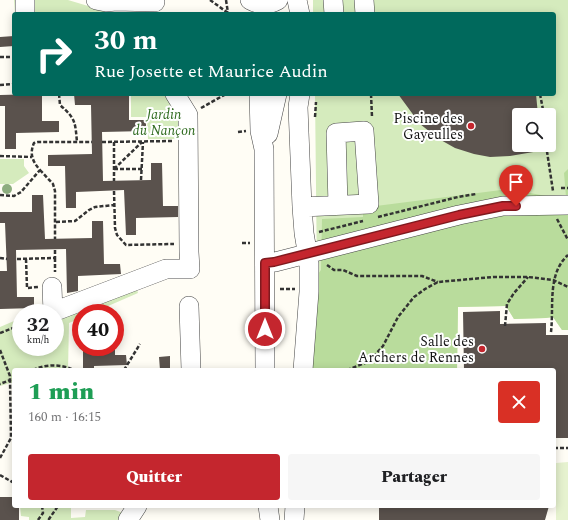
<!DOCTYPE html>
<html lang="fr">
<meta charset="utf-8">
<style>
body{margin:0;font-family:Spectral,serif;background:#f6f6f6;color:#202124;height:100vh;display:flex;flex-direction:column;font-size:15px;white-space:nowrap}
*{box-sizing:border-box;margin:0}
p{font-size:13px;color:#757577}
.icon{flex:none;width:22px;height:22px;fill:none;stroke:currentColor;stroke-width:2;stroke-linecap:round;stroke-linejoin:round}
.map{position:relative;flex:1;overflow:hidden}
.side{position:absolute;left:12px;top:368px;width:544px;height:140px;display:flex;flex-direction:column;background:#fff;border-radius:4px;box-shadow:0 2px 10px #0003}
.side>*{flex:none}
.hud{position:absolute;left:12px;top:12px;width:544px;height:84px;border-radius:4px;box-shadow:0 2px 10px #0003;background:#00695c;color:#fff;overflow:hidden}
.controls{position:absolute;left:512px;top:108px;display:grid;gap:8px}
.controls a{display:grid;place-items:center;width:44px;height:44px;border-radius:4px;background:#fff;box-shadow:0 2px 10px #0003;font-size:20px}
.speed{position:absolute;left:12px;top:304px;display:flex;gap:8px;font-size:20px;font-weight:700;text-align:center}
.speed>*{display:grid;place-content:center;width:52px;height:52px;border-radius:50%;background:#fff;box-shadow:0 2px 10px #0003;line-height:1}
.speed small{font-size:10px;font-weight:400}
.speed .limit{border:6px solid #d22;background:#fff;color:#111}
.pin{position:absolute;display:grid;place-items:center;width:34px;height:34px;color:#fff;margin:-41px -17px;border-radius:50% 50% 50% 0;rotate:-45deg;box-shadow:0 0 4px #0007}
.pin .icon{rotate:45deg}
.me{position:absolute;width:44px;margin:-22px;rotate:0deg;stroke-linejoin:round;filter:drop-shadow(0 0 3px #0008)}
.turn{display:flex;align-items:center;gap:14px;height:84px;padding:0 16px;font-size:18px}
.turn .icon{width:52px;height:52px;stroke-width:2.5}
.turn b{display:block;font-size:28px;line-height:34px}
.round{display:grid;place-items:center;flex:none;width:42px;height:42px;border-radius:4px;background:#f6f6f6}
.overview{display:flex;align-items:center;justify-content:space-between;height:68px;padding:0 16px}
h1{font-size:24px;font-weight:800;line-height:30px;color:#1e9e55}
.action{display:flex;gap:8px;margin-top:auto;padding:8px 16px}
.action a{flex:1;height:46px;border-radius:4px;background:#c4262e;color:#fff;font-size:16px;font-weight:800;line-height:46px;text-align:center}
.action a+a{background:#f6f6f6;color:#202124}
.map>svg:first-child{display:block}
</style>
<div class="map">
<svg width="568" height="520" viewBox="0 0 568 520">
<rect width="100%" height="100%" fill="#fffdf5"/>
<path fill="#d5ebbd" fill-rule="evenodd" d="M14,0H68L115,14H15Z
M313,0H568V330H562L553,317L546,318L514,319L506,306L458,307L457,370L317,279L315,94H554V14H313ZM519,115H549V145H519Z
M131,94H166L180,117V139H148L147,117H131Z
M0,159H24V166L29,173L13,184H0Z
M135,284L138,293L92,313H81V318L69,323L68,370H14V382L0,386V327L21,318V347H55V316Z
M20,506H71V518L85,517L86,510H115L126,514L122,520H29V517L21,516Z"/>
<path fill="#b9dc9c" d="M568,169V330H562L553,317L546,318L514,319L506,306L458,307L457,370H313V281L321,270L322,219L363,217V210L376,206L509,189L546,196L551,210L567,209L564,173Z"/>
<path fill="#e6f2cf" d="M568,462V520H556V463Z"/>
<path fill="#5a524d" d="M14,36V46L0,47V37Z
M42,94V121H59V132L16,133V149H5V106H0V95Z
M74,94H129V120H146V131L102,132L103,181L151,180V163H162L163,206H178V217L136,218V235H126L124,190L76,192V208H66L65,166H48V155L92,154L91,105H75Z
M398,94H536L538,115H519V145H545V150L510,156L490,157L474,154L455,148L439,139L420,124Z
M32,195H43L45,239L92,238V221H103L104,264H120L121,274L78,276V291L67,293L66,249L16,250L17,297H34V308L0,309V271H7L5,223H0V212H32Z
M500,311V324L546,323V335H568V438H554V370H464L463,312Z
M83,347H115V355H126L127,365L94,366V370H83Z
M170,356V370H160L159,357Z
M0,497H14V506H19V520H0Z
M379,506H549L545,520H379Z"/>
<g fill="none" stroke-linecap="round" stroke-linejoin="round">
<defs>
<path id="minor" d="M25,0V14
M96,0L106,2L116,1L155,2
M250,0C259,5 269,5 278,0
M297,0L300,14
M333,0L334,14
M364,0L365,14
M259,94L260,131L264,149L265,370
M300,94L298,107L302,207L304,233L309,263V292L303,370
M268,134L277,94
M302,207L369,204L364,131L336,133L338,205
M265,263L275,262L459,215L503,206L568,205
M52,287L53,312L166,269H190L189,252L188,115L175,94
M189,306L191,370
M268,506L270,520
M128,520L137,506
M294,520L295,506"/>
</defs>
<use href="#minor" stroke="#444" stroke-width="20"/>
<path stroke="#333" stroke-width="2.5" stroke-dasharray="4 2" stroke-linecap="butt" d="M210,0L228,13
M226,0L228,13
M0,57H14
M0,85L14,84
M59,94L60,105C76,119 75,122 77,142
M371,94L372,117
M540,94L544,115
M201,108L226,94
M315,117L316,102
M238,132L246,131
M102,142L174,141
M114,142V181
M546,145L553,191
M0,156L32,157
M114,169L142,142
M114,169H142
M40,170L53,184L55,191V239
M141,180L143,142
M561,188H568
M114,191L115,228L117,235L126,245L174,244
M0,195L14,196L21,192L40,170C33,162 29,154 34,143L38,142H92
M378,217L458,197L476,194
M557,219L568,240
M56,222L75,221L89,210L95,207L114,205
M319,232L363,221
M242,243H250
M0,258L7,259
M55,258V272
M17,259L55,258V249
M26,259L27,288L38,287
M327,265L334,270H343L357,276H422L438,282
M280,289H295
M505,326L507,304L514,293L528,277
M551,332C554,306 547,274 568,255
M0,333L21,325
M0,350L10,376V380L0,384
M33,370C46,364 61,364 74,370
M124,370L140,344
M347,370L365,363L374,356L383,346L398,317L414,297L425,289L438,282L493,277H528L553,280L568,287
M554,448H568
M0,458L11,438L10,380L14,378
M0,475L14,483
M38,520L43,513L42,506
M49,520V519L58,506"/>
<use href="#minor" stroke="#fff" stroke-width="19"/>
</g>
<circle fill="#8dad7f" cx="7" cy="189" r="5"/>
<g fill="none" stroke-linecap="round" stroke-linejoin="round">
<defs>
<path id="route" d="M265,329V263L274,262L459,215L503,206H516"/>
</defs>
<use href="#route" stroke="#7f191e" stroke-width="10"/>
<use href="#route" stroke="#c4262e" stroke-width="7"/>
</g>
<g fill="#c4262e" stroke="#fff" stroke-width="1.5">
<circle cx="471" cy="126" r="4"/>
<circle cx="482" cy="349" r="4"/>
</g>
<g text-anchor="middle" stroke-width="4" stroke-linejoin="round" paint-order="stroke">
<g font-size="14" font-style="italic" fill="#2f6b1f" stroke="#fff">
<text x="164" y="119">Jardin<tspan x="164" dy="16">du Nançon</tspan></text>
</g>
<g font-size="14" fill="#111" stroke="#fff" text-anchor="end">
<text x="463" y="123">Piscine des<tspan x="463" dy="16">Gayeulles</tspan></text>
<text x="474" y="346">Salle des<tspan x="474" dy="16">Archers de Rennes</tspan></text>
</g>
</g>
</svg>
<div class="controls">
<a><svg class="icon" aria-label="search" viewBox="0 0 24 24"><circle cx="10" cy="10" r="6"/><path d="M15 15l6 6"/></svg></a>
</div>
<div class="speed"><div>32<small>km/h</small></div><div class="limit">40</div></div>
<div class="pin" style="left:516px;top:206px;background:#d93025"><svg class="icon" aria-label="arrive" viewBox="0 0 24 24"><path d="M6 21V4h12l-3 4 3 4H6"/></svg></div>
<svg class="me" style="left:265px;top:329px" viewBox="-20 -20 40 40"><circle r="17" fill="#c4262e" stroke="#fff" stroke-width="3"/><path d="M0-11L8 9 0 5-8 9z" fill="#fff"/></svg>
<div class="hud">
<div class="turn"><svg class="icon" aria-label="right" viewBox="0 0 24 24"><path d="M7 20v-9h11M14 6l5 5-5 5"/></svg><div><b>30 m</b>Rue Josette et Maurice Audin</div></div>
</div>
<section class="side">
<div class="overview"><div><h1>1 min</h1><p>160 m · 16:15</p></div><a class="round" style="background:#d93025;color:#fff"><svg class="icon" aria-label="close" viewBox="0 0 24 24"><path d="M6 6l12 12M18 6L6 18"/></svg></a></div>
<div class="action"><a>Quitter</a><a>Partager</a></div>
</section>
</div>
